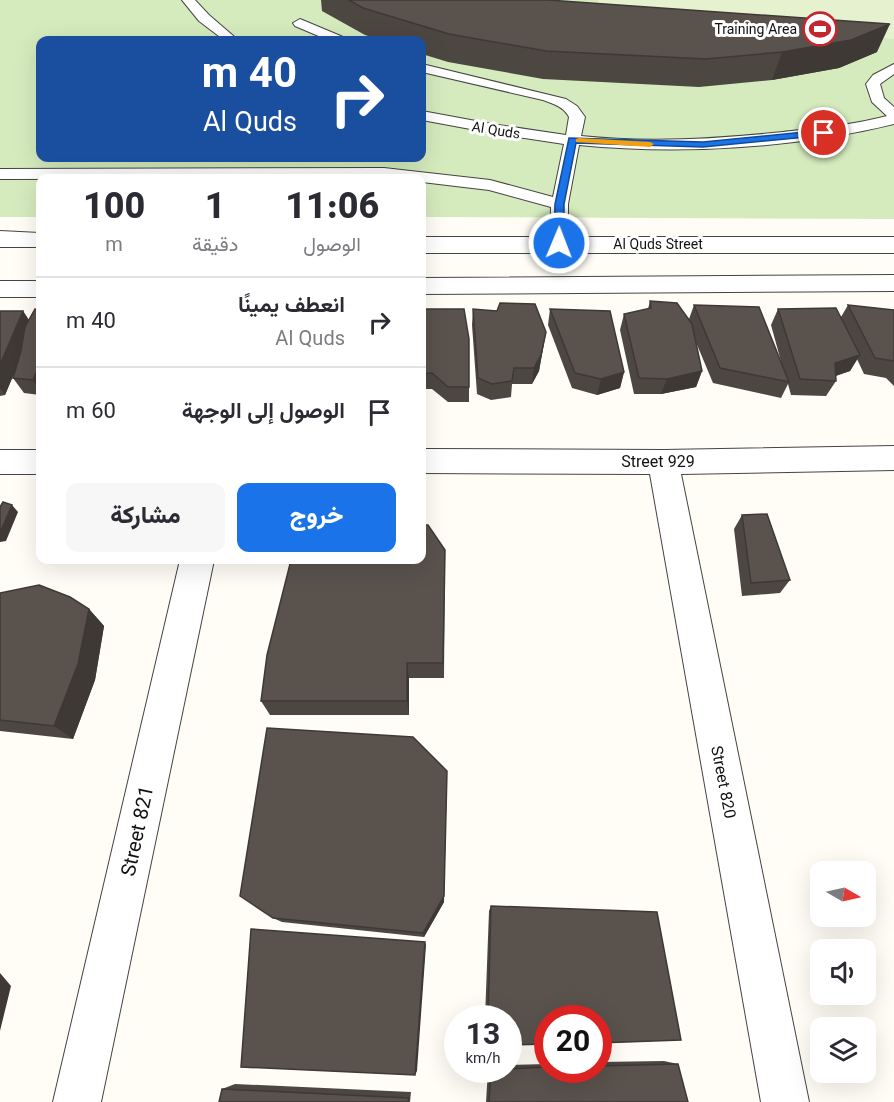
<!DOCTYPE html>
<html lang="ar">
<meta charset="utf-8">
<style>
body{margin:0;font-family:Georgia,Vazirmatn,serif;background:#f7f7f7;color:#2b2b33;direction:rtl;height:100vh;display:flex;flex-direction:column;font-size:22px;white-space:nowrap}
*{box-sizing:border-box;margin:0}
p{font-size:20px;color:#7c7c81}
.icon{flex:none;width:33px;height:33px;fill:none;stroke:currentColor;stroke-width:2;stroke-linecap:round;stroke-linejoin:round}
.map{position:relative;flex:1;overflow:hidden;direction:ltr}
.panel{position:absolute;left:36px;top:174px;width:390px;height:390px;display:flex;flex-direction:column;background:#fff;border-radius:12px;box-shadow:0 6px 24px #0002;direction:rtl}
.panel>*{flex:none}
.banner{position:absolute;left:36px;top:36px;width:390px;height:126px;border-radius:12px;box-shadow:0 6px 24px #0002;direction:rtl;background:#1a4fa0;color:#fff;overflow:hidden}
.needle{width:39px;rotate:99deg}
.tools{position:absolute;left:810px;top:861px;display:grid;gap:12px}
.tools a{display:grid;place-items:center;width:66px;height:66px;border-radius:12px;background:#fff;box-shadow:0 6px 24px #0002;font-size:30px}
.speed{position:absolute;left:444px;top:1005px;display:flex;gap:12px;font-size:30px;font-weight:700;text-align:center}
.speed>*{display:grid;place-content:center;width:78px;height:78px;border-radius:50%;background:#fff;box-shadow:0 6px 24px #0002;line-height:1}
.speed small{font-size:15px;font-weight:400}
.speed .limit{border:9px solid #d22;background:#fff;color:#111}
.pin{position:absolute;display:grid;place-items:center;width:51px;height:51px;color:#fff;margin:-26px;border:3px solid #fff;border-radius:50%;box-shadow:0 2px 6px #0007}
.me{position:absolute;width:66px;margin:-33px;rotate:1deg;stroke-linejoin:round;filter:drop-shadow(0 0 4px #0008)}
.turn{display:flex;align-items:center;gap:21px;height:126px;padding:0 30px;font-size:27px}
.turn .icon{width:78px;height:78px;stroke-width:2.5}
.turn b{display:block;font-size:42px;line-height:51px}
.eta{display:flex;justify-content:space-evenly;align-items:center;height:102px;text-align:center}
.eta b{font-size:36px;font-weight:800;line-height:42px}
.primary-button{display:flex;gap:12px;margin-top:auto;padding:12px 30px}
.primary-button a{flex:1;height:69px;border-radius:12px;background:#1a73e8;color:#fff;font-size:24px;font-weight:800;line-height:69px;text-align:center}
.primary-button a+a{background:#f7f7f7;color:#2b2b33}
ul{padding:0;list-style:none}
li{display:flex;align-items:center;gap:18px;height:90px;padding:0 30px;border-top:2px solid #e1e1e2}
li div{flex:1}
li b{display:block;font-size:22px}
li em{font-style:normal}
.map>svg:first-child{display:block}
</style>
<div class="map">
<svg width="894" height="1102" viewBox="0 0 894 1102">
<rect width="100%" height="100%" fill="#fffdf5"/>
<path fill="#d5ebbd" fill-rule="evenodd" d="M0,0H894V219L422,217V178H40V217H0ZM40,40H422V158H40Z"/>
<path fill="#e6f2cf" d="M598,0H894V39L597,18Z"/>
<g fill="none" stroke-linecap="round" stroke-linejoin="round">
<defs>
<path id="service" d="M182,0H195L209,15L238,40H224L199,21Z
M300,19L343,37L345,40H328L295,26L293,23Z
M422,64L566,99L577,106L585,117L581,136C649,143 715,139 783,132C818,128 853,125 887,116L872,102L866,84L873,75L894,64V74L880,84L884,98L894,107V124C797,148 679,155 579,145L568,204V243L565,247H553L550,243L551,207L489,190L422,182V178L0,179V169L384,168L490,180L553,197L564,144L492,133L422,120V111L492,124L566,135L569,117C564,107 554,104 543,100L422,72Z"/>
<path id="minor" d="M894,446V470L681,474L809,1102H761L650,474L422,473V449L663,450Z
M0,450H40V474H0Z
M180,560H214L101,1102H53Z"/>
<path id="tertiary" d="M0,231L40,233V247H0Z
M422,237H894V253H422Z
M894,275V291L422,294V278Z
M0,281H40V297H0Z"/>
</defs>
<use href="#service" stroke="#444" stroke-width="2"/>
<use href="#minor" stroke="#444" stroke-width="2"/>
<use href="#tertiary" stroke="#444" stroke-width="2"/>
<use href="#service" fill="#fff" fill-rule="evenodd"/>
<use href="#minor" fill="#fff" fill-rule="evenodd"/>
<use href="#tertiary" fill="#fff" fill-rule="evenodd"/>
</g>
<path fill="#4d4742" d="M321,0H548L877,52L839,68L772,80L699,87L543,79L448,62L422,54V40H381L365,35L322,11Z
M650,301L689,319L694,305L782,365L771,325L778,309L841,317L848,305L894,310V386L886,378L864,374L857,359L850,371L836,376V381L826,396L791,395L788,384L781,398L713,383L695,340L702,371L696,387L661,394H634L620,330L624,314L648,309Z
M422,309L469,387V402H448L432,389H422Z
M473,309L546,332L539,371L532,384H512L511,397L491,400L477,394L472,325Z
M550,309L624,372L620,388L597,395L572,388L548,325Z
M40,310V395L24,393L13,378L14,374L5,395L0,396V311H23L29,320Z
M742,515L790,580L780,593L742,596L734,529Z
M445,550L444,678H409V715H270L261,701Z
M0,593L89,609L104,626L95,680L73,739L0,731Z
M444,902L424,937L282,922L273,918Z
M491,906L508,1018H485L489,911Z
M664,1061L678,1064L688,1102H486L488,1070H508V1065L548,1064V1070H598V1062Z
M235,1084L411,1092L410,1102L222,1089Z"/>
<path fill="#3f3936" d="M890,24L877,52L839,68L772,80L782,52Z
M23,311L33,327L5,395L0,388V365Z
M546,332L539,371L532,384L534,368Z
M860,355L850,371L825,379L835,363Z
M38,368L40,372V391L33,380Z
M702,371L696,387L661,394L667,379Z
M624,372L620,388L597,395L601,379Z
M12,505L18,512L6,541L0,542V533Z
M89,609L104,626L95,680L73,739L54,726Z
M407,663L409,678V715L407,701Z
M447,771L444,902L424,937L423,933Z
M425,942L426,945L417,1071L415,1075Z
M0,973L11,986L0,1031Z"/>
<path fill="#5a524d" stroke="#3f3936" stroke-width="1.5" d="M349,0H548L890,24L851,40L782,52L706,59L546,51L449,34L363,8Z
M650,301L677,303L692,324L702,371L667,379L639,378L624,314L651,308Z
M500,303L535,304L546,332L541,355L534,368H514L512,381L492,384L478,378L473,309L497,311Z
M694,305L759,307L789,382L720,368Z
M848,305L894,310V361L875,358Z
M836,308L860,355L835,363L836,381L800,379L778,309Z
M35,309L40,310V368H38L33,380L13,378L21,351L25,327Z
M422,309H464L469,339V387H448L432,373L422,374Z
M550,309L610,311L624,372L601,379L575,373Z
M0,311H23L0,365Z
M3,502L12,505L0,533V507Z
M767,514L790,580L751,583L742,515Z
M422,525H428L445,550L443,663H407V701H261L267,655L291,560H422Z
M39,585L70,597L89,609L78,664L54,726L0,720V593Z
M267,728L413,737L447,771L444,896L423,933L273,918L240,896Z
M491,906L657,912L681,1040L598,1043V1018H548V1044L508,1045V1018H488Z
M251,929L425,942L415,1075L241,1067Z
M678,1064L688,1102H489L491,1070L548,1067V1070H598V1066Z
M222,1089L409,1098L408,1102H219Z"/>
<path fill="#1a73e8" stroke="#114b97" stroke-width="1.5" d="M824,130L828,133L827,135L703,147L576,143L564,204V243L559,246L554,243L555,204L569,138L703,142Z"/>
<path fill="#f59e0b" d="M579,138L650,142L654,144L650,147L576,142V139Z"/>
<defs>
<symbol id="stadium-ring" viewBox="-11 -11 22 22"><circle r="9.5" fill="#fff" stroke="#c4262e" stroke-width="1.5"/><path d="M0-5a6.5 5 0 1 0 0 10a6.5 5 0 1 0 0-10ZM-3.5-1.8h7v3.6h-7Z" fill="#c4262e"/></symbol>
</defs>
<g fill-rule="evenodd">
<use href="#stadium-ring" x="801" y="10" width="38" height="38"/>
</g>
<g text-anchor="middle" stroke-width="6" stroke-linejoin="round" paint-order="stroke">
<g font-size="14" fill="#111" stroke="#fff" text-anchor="end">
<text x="797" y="34">Training Area</text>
</g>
<g font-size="14" fill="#111" stroke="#fff">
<text transform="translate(496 130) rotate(9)" y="5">Al Quds</text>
<text x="658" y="249">Al Quds Street</text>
</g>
<g font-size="16" fill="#111" stroke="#fff">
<text x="658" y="467">Street 929</text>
<text transform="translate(724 782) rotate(79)" y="6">Street 820</text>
</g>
<g font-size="20" fill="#111" stroke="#fff">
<text transform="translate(137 831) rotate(-78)" y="7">Street 821</text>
</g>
</g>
</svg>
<div class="tools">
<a><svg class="needle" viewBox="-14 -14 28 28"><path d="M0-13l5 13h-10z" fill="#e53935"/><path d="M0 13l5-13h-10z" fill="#7c7c81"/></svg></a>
<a><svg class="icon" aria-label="sound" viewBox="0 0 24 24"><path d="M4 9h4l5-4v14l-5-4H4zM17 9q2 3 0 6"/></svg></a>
<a><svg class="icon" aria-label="layers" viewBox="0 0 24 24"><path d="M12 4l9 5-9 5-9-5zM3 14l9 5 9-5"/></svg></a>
</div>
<div class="speed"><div>13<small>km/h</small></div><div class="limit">20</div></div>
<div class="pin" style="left:824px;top:133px;background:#d93025"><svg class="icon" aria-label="arrive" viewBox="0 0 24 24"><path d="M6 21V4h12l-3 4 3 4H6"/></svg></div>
<svg class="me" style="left:559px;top:243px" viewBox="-20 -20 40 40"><circle r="17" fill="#1a73e8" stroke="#fff" stroke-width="3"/><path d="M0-11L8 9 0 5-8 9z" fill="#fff"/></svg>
<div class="banner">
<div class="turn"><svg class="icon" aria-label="right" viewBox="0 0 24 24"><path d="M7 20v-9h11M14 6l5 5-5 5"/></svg><div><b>40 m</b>Al Quds</div></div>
</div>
<section class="panel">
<div class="eta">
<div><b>11:06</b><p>الوصول</p></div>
<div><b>1</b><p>دقيقة</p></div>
<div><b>100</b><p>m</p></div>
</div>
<ul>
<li><svg class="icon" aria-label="right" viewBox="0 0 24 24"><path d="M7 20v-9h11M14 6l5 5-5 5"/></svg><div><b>انعطف يمينًا</b><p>Al Quds</p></div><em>40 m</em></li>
<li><svg class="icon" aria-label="arrive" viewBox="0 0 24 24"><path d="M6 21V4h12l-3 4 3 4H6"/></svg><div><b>الوصول إلى الوجهة</b></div><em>60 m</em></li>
</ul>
<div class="primary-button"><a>خروج</a><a>مشاركة</a></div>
</section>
</div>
